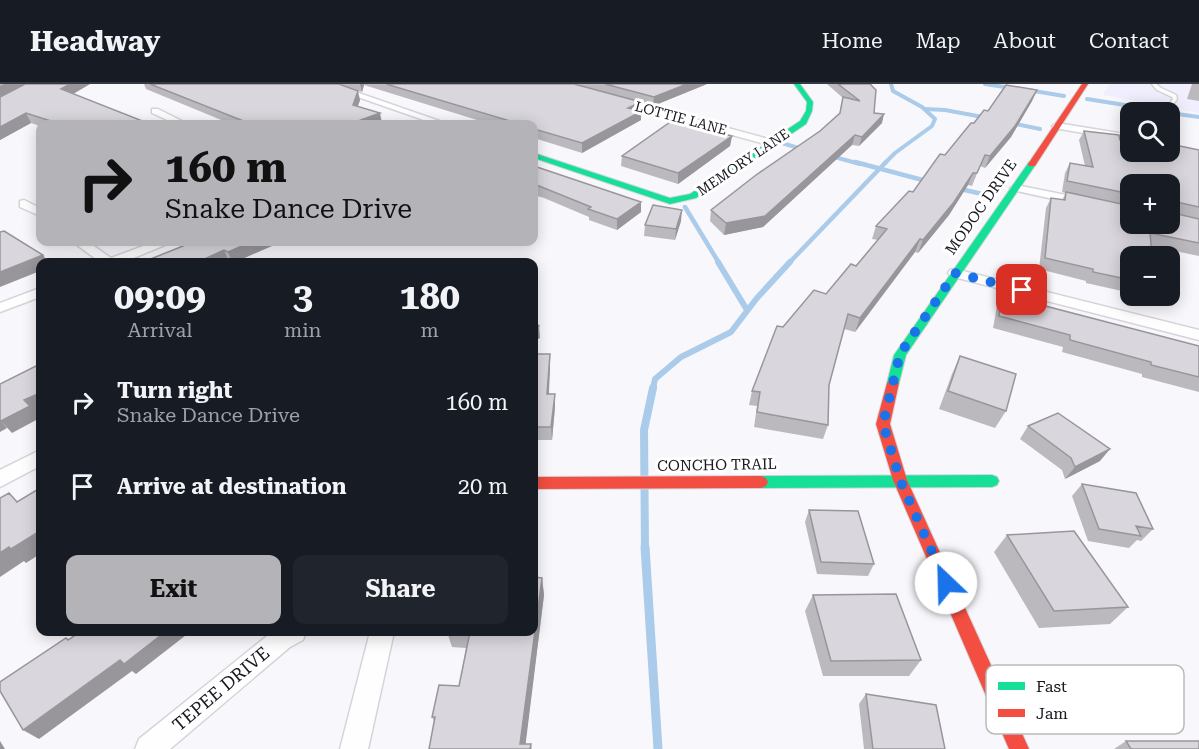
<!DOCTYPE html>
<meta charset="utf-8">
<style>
body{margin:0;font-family:"Roboto Serif",serif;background:#20242c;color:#f1f3f6;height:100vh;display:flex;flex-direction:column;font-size:22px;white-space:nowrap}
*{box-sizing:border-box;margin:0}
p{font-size:20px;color:#9ea1a6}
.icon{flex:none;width:33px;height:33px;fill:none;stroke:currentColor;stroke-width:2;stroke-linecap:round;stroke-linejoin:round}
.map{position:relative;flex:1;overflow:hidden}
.sheet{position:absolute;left:36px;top:174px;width:502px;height:378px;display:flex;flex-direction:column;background:#171b24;border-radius:12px;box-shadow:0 3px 15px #0003}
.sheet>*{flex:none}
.banner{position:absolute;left:36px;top:36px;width:502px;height:126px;border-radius:12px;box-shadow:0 3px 15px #0003;background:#b3b3b8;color:#111;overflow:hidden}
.fabs{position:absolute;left:1120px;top:18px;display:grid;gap:12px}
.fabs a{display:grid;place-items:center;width:60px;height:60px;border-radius:12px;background:#171b24;box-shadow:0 3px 15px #0003;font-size:30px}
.pin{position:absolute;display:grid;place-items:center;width:51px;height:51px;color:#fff;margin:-26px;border-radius:12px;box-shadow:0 3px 9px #0006}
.me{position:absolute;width:66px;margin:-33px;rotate:336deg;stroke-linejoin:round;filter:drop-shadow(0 0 4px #0008)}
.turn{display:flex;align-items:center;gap:21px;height:126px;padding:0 30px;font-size:27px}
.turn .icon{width:78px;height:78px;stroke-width:2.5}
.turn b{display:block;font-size:42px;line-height:51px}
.eta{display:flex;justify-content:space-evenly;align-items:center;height:102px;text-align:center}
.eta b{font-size:36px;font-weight:700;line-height:42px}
.primary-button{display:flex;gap:12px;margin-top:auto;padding:12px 30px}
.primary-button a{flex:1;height:69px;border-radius:12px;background:#b3b3b8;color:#111;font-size:24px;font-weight:700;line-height:69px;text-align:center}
.primary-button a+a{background:#20242c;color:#f1f3f6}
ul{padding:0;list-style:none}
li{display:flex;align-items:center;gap:18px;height:84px;padding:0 30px}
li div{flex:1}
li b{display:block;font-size:22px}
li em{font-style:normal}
header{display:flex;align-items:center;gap:36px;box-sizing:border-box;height:84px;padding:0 30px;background:#171b24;border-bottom:2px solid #363941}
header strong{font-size:28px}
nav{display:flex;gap:33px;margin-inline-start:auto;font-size:21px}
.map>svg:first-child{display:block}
</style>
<header>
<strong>Headway</strong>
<nav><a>Home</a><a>Map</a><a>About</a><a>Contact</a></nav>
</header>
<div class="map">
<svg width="1199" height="665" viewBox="0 0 1199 665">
<rect width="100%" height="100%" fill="#f8f7fc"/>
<path fill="#f1effd" d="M1109,0H1199V29L1103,11Z"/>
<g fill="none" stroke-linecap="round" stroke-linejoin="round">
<path stroke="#aacbe9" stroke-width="4" d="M985,0L1011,4
M1028,6L1064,12
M1087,15L1169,28
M925,25L945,26L988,34
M1170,29L1199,33
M1011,39L1040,45
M782,59L805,66
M831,72L860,80
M884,80L895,69L932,42L935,35L922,23L893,7L891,0"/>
<path stroke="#aacbe9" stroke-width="4.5" d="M855,78L930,98
M956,104L991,112
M685,123L719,179
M789,179L886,78"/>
<path stroke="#aacbe9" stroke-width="6" d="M718,178L747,226
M653,305L655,295L681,273L731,248L757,214L790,178"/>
<path stroke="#aacbe9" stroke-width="8" d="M645,465L644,346L653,304"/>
<path stroke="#aacbe9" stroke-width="9" d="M645,463L658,665"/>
<defs>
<path id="lane" d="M1152,0H1156L1161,4L1176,11L1177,15L1174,19H1170L1173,15L1172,13L1157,6Z"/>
<path id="street" d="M321,0H333L448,40H435Z
M618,14L776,57L777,59L772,62L615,19L613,17Z
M152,25H158L188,40H176L152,29Z
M1057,39L1131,51V57L1054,44L1052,42Z
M1016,101L1131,124V132L1012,106L1010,104Z
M24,116L40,124V132L20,123V117Z
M73,158H88L111,174L154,158H172L124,178H100Z
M955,185L1199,246V256L950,192L948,189L950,186Z
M40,204V213L0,228V219Z
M40,366V382L0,403V386Z
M272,548H306L303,556L290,563L170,665H135L139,655Z
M370,548H394L368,665H340Z"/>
<path id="fast" d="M794,0H800L813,18L812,27L806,40L696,114L670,120L534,74V69L670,114L690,110L800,37L806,27L807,18Z
M1029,78L1036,80L906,271L899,299L893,303L888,302L887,299L894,271Z
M992,391L997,393L999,397L997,401L992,403L761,404L756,402L754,398L756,394L761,392Z"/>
<path id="jam" d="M1082,0H1088L1035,82H1029L1028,80Z
M893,295L899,299L890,340L907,396L1029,665H1009L893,396L876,340L887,299Z
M761,392L766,394L768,398L766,402L761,404L534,405V393Z"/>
</defs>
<use href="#lane" stroke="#d5d4d9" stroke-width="3"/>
<use href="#street" stroke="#d5d4d9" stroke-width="3"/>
<use href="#fast" stroke="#d5d4d9" stroke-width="2"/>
<use href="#jam" stroke="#d5d4d9" stroke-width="2"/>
<use href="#lane" fill="#fefeff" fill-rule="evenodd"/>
<use href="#street" fill="#fefeff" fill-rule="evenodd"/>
<use href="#fast" fill="#16e098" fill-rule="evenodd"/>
<use href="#jam" fill="#f24e42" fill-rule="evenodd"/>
</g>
<path fill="#bbb9be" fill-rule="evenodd" d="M0,0H90L73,10L146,40H40V42L31,39L0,56Z
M144,0H339L360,16L358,22L382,39L377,40H231L146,5Z
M340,0H707L653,22L641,19V36L582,69L534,54V40H490L364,1L362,8Z
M827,0H870L874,29L882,39L859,62L852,61L763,143L724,151L710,137L711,126L820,47L840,29L843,14Z
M1192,0H1199V17L1187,15Z
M1037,6L1032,17L1011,53L985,84L980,82L972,102L968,101L949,131L918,169L915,168L855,248L844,245L829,301L828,341L823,355L754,343L757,322L749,321L752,307L783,243L826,210L856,182L878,156L872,155L876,142L913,108L974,39L988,27Z
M703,45L732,52L730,62L678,100L621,82L622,72Z
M1084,47L1120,56L1131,68L1199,66V172L1151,162L1131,172V209L1086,199V197L1039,185L1046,124L1051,114L1062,116L1066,109L1062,108L1065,89L1070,79L1085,82L1079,56ZM1131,100L1170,140L1131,122Z
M534,82L641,118V128L617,146L589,136V133L544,114L534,111Z
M681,137L675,156L644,152L645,141Z
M281,158L235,178H143Z
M1003,211L1199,262V308L1142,293V290L1062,268L1063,263L993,244L997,222Z
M534,270H550V282L549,310L555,323L552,356H534Z
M960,272L1006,327L995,344L939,325L952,290Z
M1028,342L1100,377L1065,395L1062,386L1020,355Z
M1082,400L1153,445L1141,457L1137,456L1129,464L1088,457L1072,412Z
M809,426L874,480L868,492L817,490L805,438Z
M1007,451L1128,523L1110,540L1039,544L994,468Z
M542,494L544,511L525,660H531L532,665H429L434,637L432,633L459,602L466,564L452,563L447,548H534Z
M813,511L921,576L909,592H823L805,527Z
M866,610L945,665H864L859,620Z
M1126,657L1199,665H1114Z"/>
<path fill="#98969b" d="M4,0H26L0,13V2Z
M70,0H90L66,14L61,5Z
M360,0H364V1L362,8Z
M687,0H707L653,22L654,13Z
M1037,6L1032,17L1011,53L985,84L990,72Z
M358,7L360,16L355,30L353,21Z
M641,18V36L582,69V59L628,24Z
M26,29L31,39L0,56V43Z
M380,29L382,39L377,40H350Z
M884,30L882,39L859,62L862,53Z
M855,51L852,61L763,143L724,151L726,139Z
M732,52L730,62L678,100V89Z
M973,89L968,101L949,131L918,169L923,156Z
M641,118V128L617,146V135Z
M682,126L681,137L675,156L676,145Z
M920,155L915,168L855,248L860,234Z
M251,158H281L235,178H232L228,168Z
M224,166L229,178H198Z
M43,171L48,178H40V187L0,203V188Z
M539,242L540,254L534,257V244Z
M550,270V282L548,323L547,310Z
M40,309V326L36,328L40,334L12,349L1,337L24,316Z
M555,310V323L552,356L551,343Z
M0,336L7,344L0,348Z
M1110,365L1100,377L1065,395L1075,383Z
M40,447V470L26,479L24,477L0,493V469L9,463Z
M542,494L544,511L525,665L520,660Z
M165,548H190L136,590L132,587L39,655L23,646L120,576Z
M0,657L5,665H0Z"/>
<path fill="#d9d7dd" stroke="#98969b" stroke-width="1.5" d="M25,0H70L61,5L145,38L140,39L143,40H60L26,29L0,43V13Z
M150,0H339L358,7L353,21L380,29L350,40H251Z
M386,0H574L641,18L628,24L642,27L582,59L534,45V40H520Z
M605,0H687L654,13Z
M838,0H870L876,6L874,29L884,30L862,53L855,51L765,132L726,139L711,126L756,91L820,47L840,29L843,13L860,17Z
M1006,1L1037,6L1015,42L990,72L985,71L977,89H973L954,118L923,156L920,155L860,234L848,230L829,301L828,341L757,328L760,308L752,307L777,242L783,243L814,206L826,210L851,180L856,182L887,145L876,142L909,107L913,108L940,70L945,71L971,39H974L984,26L988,27Z
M673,36L703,43L701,45L732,52L678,89L622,72Z
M1084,47L1119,51L1120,56L1131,58V68H1170V60L1199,66V123L1177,118L1175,120L1177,130L1199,135V159L1150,149L1152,172H1131V196L1093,188V185L1045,174L1051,114L1065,116L1066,108L1131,122V140H1170V100H1131V110L1067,97L1070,79L1093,83Z
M534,82L641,118L617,135L588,125L591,123L534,100Z
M653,121L682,126L676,145L645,141Z
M4,147L43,171L0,188V148Z
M193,158H251L228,168L224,166L198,178H143Z
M1003,211L1199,262V293L1151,281V278L1070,256V251L999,232Z
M534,237L539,242L534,244Z
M534,270H550L547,310H555L551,343H534Z
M960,272L1016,290L1006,327L948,307Z
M40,280V309L24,316L30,322L1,337L0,336V300Z
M1058,329L1110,365L1075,383L1071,374L1028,342Z
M1082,400L1136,409L1153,445L1136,442L1141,452L1099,445Z
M40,404V447L11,465L9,463L0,469V414L9,409L17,418Z
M809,426L858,427L874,480L821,478Z
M1074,447L1128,523L1054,527L1007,451Z
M534,493L542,494L520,660H531L530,665H429L435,633H432L439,601L459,602L470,548H460H534Z
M896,510L921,576L831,577L813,511Z
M80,548H165L124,580L120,576L23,646L0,607V598L66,554L68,556Z
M866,610L936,621L945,665H873Z
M1126,657H1199V665H1131Z"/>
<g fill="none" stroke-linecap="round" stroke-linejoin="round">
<path stroke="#1a73e8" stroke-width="10" stroke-dasharray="0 18" d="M946,499L900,396L883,340L900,270L955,189L1022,206"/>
</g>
<g text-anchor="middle" stroke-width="6" stroke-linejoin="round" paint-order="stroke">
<g font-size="14" fill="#19171f" stroke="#fff">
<text transform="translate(681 34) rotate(15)" y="5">LOTTIE LANE</text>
<text transform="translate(743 78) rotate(-34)" y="5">MEMORY LANE</text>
</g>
<g font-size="15" fill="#19171f" stroke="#fff">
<text transform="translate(981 123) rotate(-55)" y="5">MODOC DRIVE</text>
<text transform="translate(717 381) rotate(-1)" y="5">CONCHO TRAIL</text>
</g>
<g font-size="18" fill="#19171f" stroke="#fff">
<text transform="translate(221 605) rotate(-40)" y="6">TEPEE DRIVE</text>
</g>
</g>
<rect x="986" y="581" width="198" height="69" rx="9" fill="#fff" stroke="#bab9bc" stroke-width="1.5"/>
<rect x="998" y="598" width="27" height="8" fill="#16e098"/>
<rect x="998" y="625" width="27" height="8" fill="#f24e42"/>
<g font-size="16" fill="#19171f">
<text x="1036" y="608">Fast</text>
<text x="1036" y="635">Jam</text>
</g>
</svg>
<div class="fabs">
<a><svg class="icon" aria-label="search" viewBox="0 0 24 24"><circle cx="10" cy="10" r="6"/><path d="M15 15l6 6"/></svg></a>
<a>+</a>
<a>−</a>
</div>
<div class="pin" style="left:1022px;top:206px;background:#d93025"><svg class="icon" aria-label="arrive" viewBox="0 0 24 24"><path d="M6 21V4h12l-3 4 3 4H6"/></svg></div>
<svg class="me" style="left:946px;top:499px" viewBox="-20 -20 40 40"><circle r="19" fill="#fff"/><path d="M0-13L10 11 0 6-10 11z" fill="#1a73e8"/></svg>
<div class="banner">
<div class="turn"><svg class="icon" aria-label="right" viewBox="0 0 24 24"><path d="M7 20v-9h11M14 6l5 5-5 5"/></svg><div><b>160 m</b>Snake Dance Drive</div></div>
</div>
<section class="sheet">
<div class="eta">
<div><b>09:09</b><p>Arrival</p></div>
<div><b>3</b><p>min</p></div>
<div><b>180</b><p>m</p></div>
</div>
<ul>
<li><svg class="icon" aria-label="right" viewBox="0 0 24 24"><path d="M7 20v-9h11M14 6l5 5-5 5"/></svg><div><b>Turn right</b><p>Snake Dance Drive</p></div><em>160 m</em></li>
<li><svg class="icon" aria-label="arrive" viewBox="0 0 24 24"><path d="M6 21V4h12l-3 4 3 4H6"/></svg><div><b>Arrive at destination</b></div><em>20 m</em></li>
</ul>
<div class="primary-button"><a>Exit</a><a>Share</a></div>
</section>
</div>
